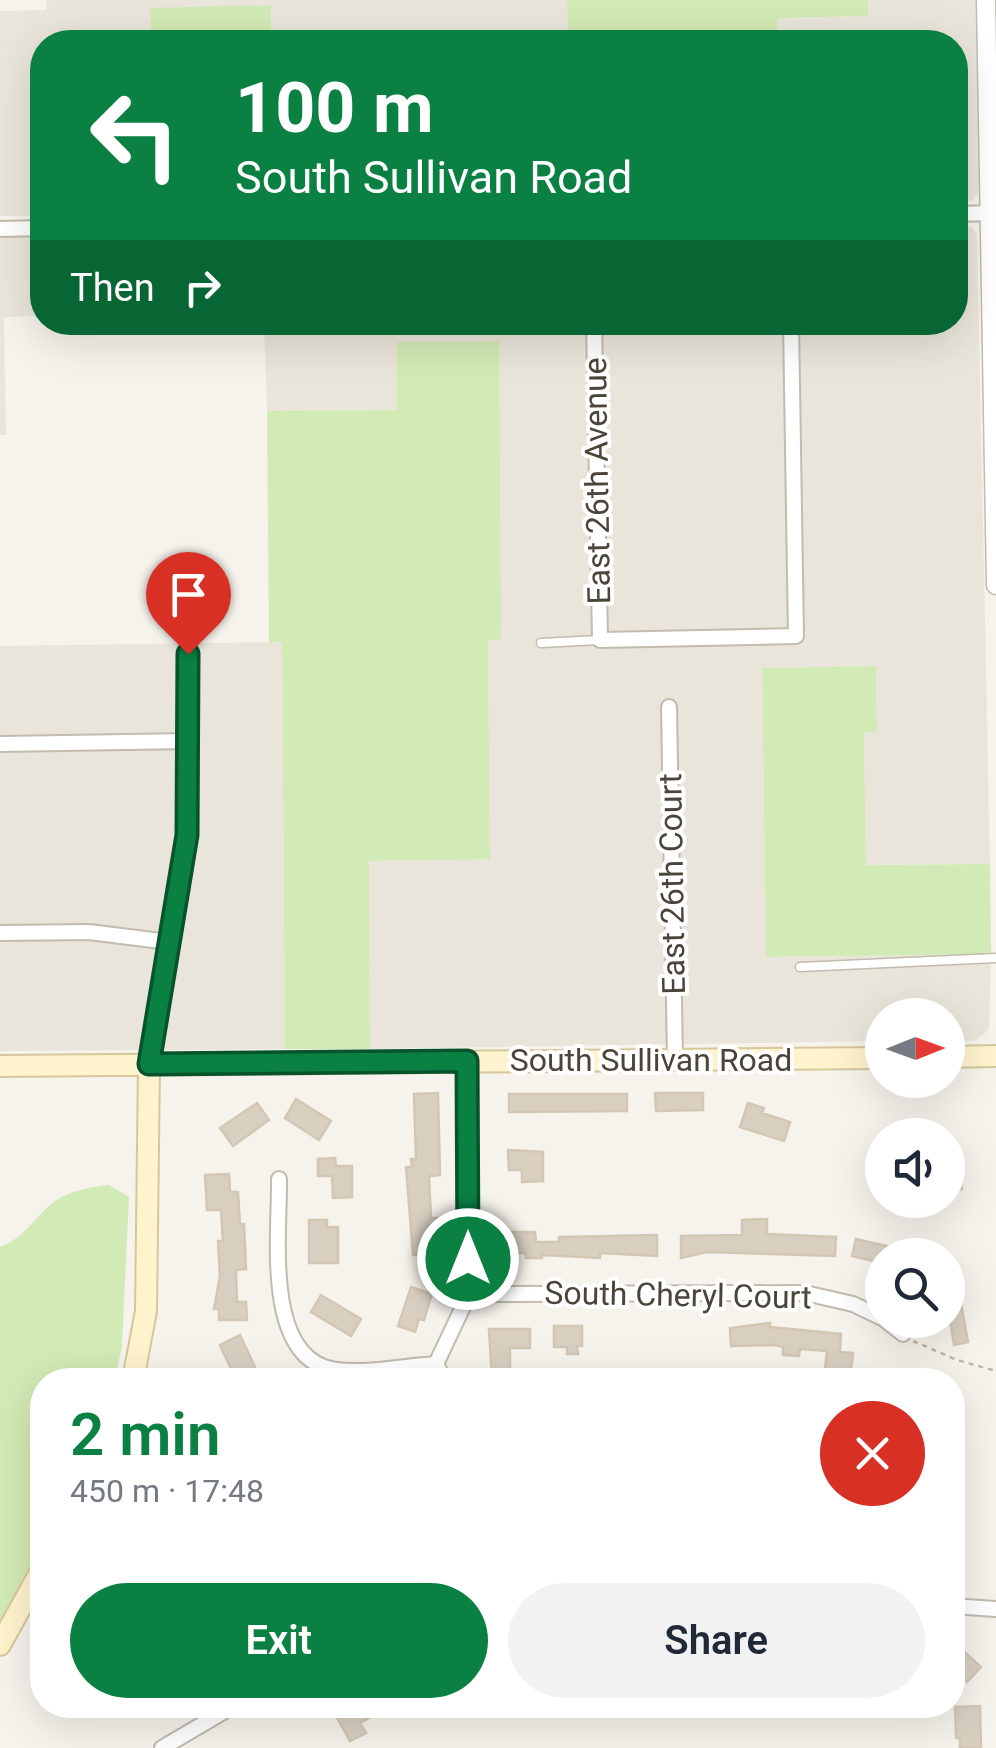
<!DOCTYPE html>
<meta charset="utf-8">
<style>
body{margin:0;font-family:Roboto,sans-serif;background:#f2f2f3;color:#1f2937;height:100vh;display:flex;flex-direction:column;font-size:38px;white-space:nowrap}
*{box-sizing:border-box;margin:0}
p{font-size:32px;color:#747a83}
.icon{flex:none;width:55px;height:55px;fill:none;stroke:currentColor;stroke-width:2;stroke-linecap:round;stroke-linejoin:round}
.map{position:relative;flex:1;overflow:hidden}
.drawer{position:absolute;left:30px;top:1368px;width:935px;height:350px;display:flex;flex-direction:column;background:#fff;border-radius:40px;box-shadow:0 10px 40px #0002}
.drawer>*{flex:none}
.guide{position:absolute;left:30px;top:30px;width:938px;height:305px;border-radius:40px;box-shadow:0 10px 40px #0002;background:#0b8043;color:#fff;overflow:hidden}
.needle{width:65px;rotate:89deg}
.controls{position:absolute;left:865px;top:998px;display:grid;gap:20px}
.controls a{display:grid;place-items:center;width:100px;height:100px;border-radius:50%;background:#fff;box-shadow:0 10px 40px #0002;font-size:50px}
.pin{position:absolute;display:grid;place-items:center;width:85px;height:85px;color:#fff;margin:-102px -42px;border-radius:50% 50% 50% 0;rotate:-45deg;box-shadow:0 0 10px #0007}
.pin .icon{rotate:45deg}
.me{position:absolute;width:110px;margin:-55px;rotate:0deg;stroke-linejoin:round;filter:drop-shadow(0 0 8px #0008)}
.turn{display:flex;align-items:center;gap:35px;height:210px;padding:0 40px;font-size:45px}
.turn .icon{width:130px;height:130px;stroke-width:2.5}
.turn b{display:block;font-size:70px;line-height:85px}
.then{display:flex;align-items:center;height:95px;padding:0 40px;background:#0003;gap:20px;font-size:38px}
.round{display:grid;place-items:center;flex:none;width:105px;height:105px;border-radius:52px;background:#f2f2f3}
.summary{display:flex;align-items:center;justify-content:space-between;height:170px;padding:0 40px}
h1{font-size:60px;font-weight:600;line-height:75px;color:#0b8043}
.primary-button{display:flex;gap:20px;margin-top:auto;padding:20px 40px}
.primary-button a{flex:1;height:115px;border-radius:60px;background:#0b8043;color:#fff;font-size:40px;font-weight:600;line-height:115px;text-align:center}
.primary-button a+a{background:#f2f2f3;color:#1f2937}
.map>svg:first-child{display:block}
</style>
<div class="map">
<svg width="996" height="1748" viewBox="0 0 996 1748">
<rect width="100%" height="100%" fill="#f6f3ec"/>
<path fill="#eae5da" d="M47,0H567L568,42H271L270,5L150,9L151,42H42V216H0V11L46,10Z
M868,0H977L979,192L972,201H955V42H777V18L868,16Z
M955,224L972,227L977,234L990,864L866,865L864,732L877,731L876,666L762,668L766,957L991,954L989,1030L974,1041H948V1015H882V1041L370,1049L369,861L490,858L488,639H500L397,410L267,411L264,323L955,322Z
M42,232V316L4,317L6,435H0V233Z
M282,642L285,1049L0,1051V646Z"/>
<path fill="#d2eab5" d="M567,0H868V16L777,18V42H568Z
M271,5V42H151L150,8Z
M499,341L501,639L488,640L490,859L369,861L370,1049H285L282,642H269L267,411L397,410V342Z
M876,666L877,732H864L866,865L990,864L991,954L766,957L762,668Z
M109,1185L129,1197L122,1345L115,1380H42V1545L0,1626V1247C24,1239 36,1215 55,1201C71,1190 91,1187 109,1185Z"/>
<path fill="#d8cfc1" stroke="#d3c7b4" stroke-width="2.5" d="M438,1093L440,1175L429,1176L431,1218H439L440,1235L430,1236L431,1254L413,1255L406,1167H412L411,1159H416L414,1094Z
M655,1093H703V1110L656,1111Z
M509,1094H627V1111L509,1112Z
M296,1099L331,1121L319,1140L285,1118Z
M257,1103L269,1120L233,1146L220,1128Z
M748,1103L764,1108L762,1113L790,1122L784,1141L740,1127Z
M948,1140H954L962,1189L948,1191Z
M508,1150L543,1152V1181L522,1182V1170H509Z
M335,1158L336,1166H352V1197L333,1198L332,1176H318V1159Z
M229,1174L230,1192H238L240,1224H244L246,1269L236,1270L237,1302H246L247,1320H219V1309H214L220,1276L218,1241H223L221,1210H207L205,1175Z
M767,1219V1234L836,1237L835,1256L707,1252L681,1258V1236L742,1235V1220Z
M309,1220H327V1227H338V1263H309Z
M508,1232H535L536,1242H559V1237L657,1235V1256L600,1253V1258L542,1255V1258H526L525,1253H509Z
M856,1239L904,1250V1255H882V1263L852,1256Z
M411,1287L432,1294L424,1320L419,1319L415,1332L398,1326Z
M321,1295L361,1319L351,1336L311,1312Z
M961,1304L968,1342L954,1345L948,1307Z
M770,1323V1327L841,1334L840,1352L853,1353L851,1371L825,1369L827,1351L800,1349L799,1356L783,1355V1347L775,1345L731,1346L730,1328Z
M554,1326H582V1346H577L578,1354H567V1347H554Z
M489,1329H530V1348H510V1380H492Z
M240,1335L261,1380H236L220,1345Z
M958,1646L981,1667L967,1682L952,1669V1651Z
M347,1705H371L376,1714L360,1723L366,1733L350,1741L334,1712Z
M980,1706L981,1748H960V1738H956L955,1707Z"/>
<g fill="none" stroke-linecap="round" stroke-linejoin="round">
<defs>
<path id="service" d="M541,643L600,640
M800,967L996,958"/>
<path id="minor" d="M955,214L995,213
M0,229L42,228
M594,322L600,640L796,636L791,322
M669,707L675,1060
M0,744L190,741L188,654
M0,933L89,932L169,942
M149,1064L187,835L190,741
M279,1179C280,1232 262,1360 336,1370C367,1374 404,1366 436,1364
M469,1294L805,1293L853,1304L882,1318
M885,1320L903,1334
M444,1380L436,1364L469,1294L467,1061
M952,1606L996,1609
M162,1748L235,1705"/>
<path id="tertiary" d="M986,0L996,585"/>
<path id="secondary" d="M948,1057L996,1056
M0,1066L882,1058
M133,1380L146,1311L149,1064
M0,1645L42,1569"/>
</defs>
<use href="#service" stroke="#c2bbae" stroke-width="11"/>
<use href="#minor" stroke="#c2bbae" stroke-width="18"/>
<use href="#tertiary" stroke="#c2bbae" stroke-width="21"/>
<use href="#secondary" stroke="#d6c79b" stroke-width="24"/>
<path stroke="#c4b79f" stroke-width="2.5" stroke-dasharray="5 5" stroke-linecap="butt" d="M913,1341L957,1360L996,1371"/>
<use href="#service" stroke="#fff" stroke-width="8"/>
<use href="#minor" stroke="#fff" stroke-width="14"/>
<use href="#tertiary" stroke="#fff" stroke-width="18"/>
<use href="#secondary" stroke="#fff3cd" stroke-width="20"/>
</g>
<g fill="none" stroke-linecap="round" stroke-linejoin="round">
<defs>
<path id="route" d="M188,654L187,835L149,1064L467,1061L468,1259"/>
</defs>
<use href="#route" stroke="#07532c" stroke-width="25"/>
<use href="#route" stroke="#0b8043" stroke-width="18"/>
</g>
<g text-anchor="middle" stroke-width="8" stroke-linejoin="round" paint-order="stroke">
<g font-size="32" fill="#4b4439" stroke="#fff">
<text transform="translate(597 481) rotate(-91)" y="11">East 26th Avenue</text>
<text transform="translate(672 884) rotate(-91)" y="11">East 26th Court</text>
<text x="651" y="1071">South Sullivan Road</text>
<text transform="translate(678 1295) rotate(1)" y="11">South Cheryl Court</text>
</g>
</g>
</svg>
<div class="controls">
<a><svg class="needle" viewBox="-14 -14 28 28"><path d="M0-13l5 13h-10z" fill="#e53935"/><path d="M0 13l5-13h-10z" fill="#747a83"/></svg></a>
<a><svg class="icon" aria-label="sound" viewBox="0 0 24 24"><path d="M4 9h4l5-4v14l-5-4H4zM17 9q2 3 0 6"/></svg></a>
<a><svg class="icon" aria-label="search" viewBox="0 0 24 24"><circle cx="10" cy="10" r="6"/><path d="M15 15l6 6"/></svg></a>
</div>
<div class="pin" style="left:188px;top:654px;background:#d93025"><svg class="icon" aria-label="arrive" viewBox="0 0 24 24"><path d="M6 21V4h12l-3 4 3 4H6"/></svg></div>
<svg class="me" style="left:468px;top:1259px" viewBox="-20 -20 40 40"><circle r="17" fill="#0b8043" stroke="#fff" stroke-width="3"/><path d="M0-11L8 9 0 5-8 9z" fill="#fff"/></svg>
<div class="guide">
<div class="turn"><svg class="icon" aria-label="left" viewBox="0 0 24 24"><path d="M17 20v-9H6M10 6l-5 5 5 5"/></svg><div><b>100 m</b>South Sullivan Road</div></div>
<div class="then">Then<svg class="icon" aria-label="right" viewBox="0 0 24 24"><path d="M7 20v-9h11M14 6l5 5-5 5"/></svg></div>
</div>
<section class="drawer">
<div class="summary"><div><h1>2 min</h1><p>450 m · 17:48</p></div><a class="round" style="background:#d93025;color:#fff"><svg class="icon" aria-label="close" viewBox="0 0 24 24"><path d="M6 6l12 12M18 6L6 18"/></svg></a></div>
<div class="primary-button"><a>Exit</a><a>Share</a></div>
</section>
</div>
